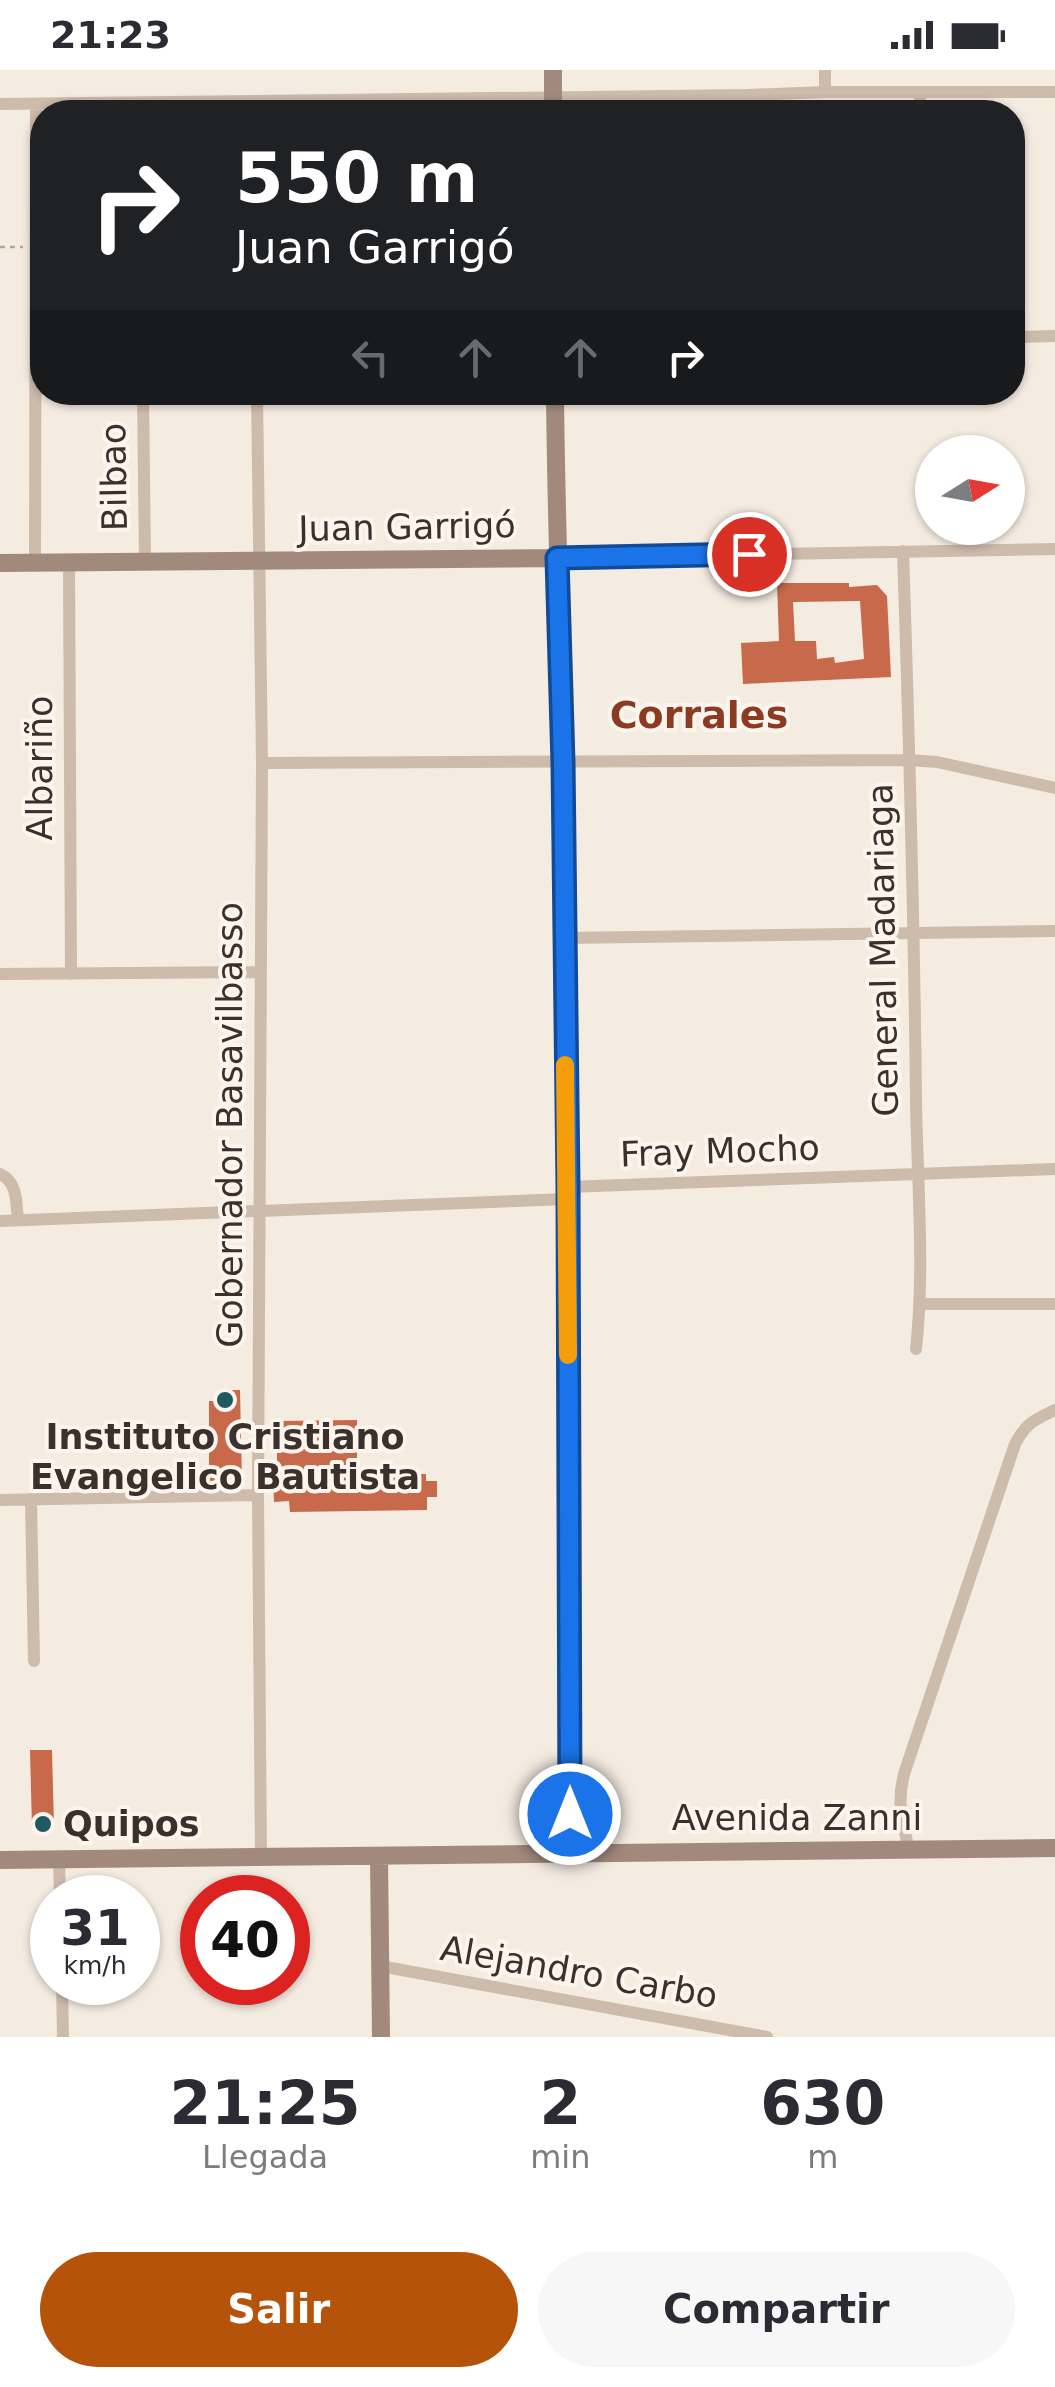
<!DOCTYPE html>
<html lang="es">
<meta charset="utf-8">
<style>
body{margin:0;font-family:"DejaVu Sans",sans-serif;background:#f7f7f7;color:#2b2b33;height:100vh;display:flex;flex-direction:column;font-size:38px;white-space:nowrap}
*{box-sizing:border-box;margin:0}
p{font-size:32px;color:#7c7c81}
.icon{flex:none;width:55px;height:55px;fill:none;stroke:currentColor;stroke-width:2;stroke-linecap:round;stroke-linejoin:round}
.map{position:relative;height:1967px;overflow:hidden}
.details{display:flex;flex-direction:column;background:#fff;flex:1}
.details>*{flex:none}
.top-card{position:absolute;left:30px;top:30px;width:995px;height:305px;border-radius:40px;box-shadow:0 2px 8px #0004;background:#202124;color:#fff;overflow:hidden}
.needle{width:65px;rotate:79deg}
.fabs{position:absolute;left:915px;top:365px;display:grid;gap:20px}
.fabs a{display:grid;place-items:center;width:110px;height:110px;border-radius:50%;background:#fff;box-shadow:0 2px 8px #0004;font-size:50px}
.speed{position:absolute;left:30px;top:1805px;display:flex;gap:20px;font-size:50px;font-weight:700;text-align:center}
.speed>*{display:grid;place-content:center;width:130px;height:130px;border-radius:50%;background:#fff;box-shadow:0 2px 8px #0004;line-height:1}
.speed small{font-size:25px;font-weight:400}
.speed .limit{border:15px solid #d22;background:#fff;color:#111}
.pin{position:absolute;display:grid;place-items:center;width:85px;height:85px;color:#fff;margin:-42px;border:5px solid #fff;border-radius:50%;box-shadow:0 2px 10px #0007}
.me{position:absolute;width:110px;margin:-55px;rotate:0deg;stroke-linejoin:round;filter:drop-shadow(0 0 8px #0008)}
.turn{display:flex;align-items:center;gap:35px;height:210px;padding:0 40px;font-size:45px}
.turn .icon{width:130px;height:130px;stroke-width:2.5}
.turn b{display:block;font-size:70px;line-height:85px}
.lanes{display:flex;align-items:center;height:95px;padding:0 40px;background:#0003;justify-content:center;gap:50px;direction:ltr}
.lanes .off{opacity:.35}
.eta{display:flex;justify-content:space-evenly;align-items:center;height:170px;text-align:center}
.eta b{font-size:60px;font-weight:700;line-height:70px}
.button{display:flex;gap:20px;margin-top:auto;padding:20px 40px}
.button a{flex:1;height:115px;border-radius:60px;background:#b45309;color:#fff;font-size:40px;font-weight:700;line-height:115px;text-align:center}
.button a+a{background:#f7f7f7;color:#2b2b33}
.status{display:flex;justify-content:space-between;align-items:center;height:70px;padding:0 50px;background:#fff;direction:ltr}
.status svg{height:28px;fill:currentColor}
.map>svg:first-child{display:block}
</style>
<div class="status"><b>21:23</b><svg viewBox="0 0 49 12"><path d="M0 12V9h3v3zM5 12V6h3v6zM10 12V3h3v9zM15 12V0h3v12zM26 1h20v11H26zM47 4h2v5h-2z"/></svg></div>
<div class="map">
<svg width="1055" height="1967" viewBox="0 0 1055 1967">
<rect width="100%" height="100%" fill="#f4ebe1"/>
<path fill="#c8694b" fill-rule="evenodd" d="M777,513H849V517L877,515L887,526L891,607L743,614L741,573L779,571ZM860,531L864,589L835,593L834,587L817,589L816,571H795L793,532Z
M218,1320H240L242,1412H209V1331H219Z
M357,1350V1405L426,1404V1411H437V1427H427V1440L290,1442L289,1431L274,1432L273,1406H277V1351Z
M30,1680H52L54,1757L32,1758Z"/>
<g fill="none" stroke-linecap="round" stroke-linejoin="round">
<path stroke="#b9a596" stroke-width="2.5" stroke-dasharray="5 5" stroke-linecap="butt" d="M0,177H23"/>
<path stroke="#cdbbac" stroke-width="12" d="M825,0V22
M920,22V42
M747,25V42
M0,34L747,25L825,22H1055
M1012,267L1055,266
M143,322L145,491
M257,322L262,693L258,1425L261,1788
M903,481C909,663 914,846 916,1028C917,1111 925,1196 916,1279
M557,488L1055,479
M35,491L36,34
M69,492L71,904
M262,693L909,690L937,692L1055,718
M563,868L1055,861
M0,904L260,902
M0,1104C18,1112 16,1133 18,1150
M568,1117L1055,1099
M0,1151L568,1129
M921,1234H1055
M31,1429L34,1591
M0,1430L258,1425
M909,1780C902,1750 896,1731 905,1701L1015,1374C1026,1353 1034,1350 1055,1340
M59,1789L60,1828
M380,1896L767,1967
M62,1912L63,1967"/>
<path stroke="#a18a7d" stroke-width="18" d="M553,0V42
M555,322C556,446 561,569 563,693C567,1056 569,1419 570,1782
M0,493L557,488
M379,1786L381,1967
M0,1790L1055,1778"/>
</g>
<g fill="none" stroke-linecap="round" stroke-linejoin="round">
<defs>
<path id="route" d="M570,1744L568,1116L563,693L557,488L749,484"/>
</defs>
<use href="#route" stroke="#114b97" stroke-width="25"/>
<use href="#route" stroke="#1a73e8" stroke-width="18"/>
<path stroke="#f59e0b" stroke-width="18" d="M565,995L568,1285"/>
</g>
<g fill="#1f5a5e" stroke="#fbf5ee" stroke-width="4">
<circle cx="225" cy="1330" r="10"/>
<circle cx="43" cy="1754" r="10"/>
</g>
<g text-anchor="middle" stroke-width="8" stroke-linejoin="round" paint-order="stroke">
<g font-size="35" fill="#3b302b" stroke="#fbf5ee">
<text transform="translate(114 407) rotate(-91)" y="12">Bilbao</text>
<text transform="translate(407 457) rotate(-1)" y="12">Juan Garrigó</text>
<text transform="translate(40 698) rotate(-90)" y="12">Albariño</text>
<text transform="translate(883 880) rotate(-91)" y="12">General Madariaga</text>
<text transform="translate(230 1055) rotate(-90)" y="12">Gobernador Basavilbasso</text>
<text transform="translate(720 1081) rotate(-2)" y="12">Fray Mocho</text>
<text x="797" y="1760">Avenida Zanni</text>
<text transform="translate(579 1902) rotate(10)" y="12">Alejandro Carbo</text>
</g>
<g font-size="35" font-weight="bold" fill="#3b302b" stroke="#fbf5ee">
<text x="225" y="1379">Instituto Cristiano<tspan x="225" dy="40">Evangelico Bautista</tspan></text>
<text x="63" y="1766" text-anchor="start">Quipos</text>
</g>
<g font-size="38" font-weight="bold" fill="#8c3b22" stroke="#fbf5ee">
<text x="699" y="658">Corrales</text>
</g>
</g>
</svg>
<div class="fabs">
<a><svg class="needle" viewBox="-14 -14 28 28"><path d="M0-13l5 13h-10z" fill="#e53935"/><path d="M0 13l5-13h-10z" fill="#7c7c81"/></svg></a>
</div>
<div class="speed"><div>31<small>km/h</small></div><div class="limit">40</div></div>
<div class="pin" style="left:749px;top:484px;background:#d93025"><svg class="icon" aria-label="arrive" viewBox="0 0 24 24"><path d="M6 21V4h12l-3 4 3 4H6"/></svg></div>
<svg class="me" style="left:570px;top:1744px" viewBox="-20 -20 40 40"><circle r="17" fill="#1a73e8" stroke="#fff" stroke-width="3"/><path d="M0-11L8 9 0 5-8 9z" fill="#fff"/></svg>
<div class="top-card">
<div class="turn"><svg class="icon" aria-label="right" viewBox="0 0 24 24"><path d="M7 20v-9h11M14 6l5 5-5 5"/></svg><div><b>550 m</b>Juan Garrigó</div></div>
<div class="lanes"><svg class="icon off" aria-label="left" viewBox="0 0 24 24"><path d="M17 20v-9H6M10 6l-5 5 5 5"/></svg><svg class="icon off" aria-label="ahead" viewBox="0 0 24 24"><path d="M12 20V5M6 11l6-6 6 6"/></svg><svg class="icon off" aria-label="ahead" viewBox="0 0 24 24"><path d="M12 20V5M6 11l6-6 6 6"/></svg><svg class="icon" aria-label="right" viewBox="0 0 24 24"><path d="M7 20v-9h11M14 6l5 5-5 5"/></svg></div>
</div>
</div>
<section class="details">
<div class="eta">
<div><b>21:25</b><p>Llegada</p></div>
<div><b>2</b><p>min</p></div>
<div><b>630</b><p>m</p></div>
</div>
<div class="button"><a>Salir</a><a>Compartir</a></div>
</section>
